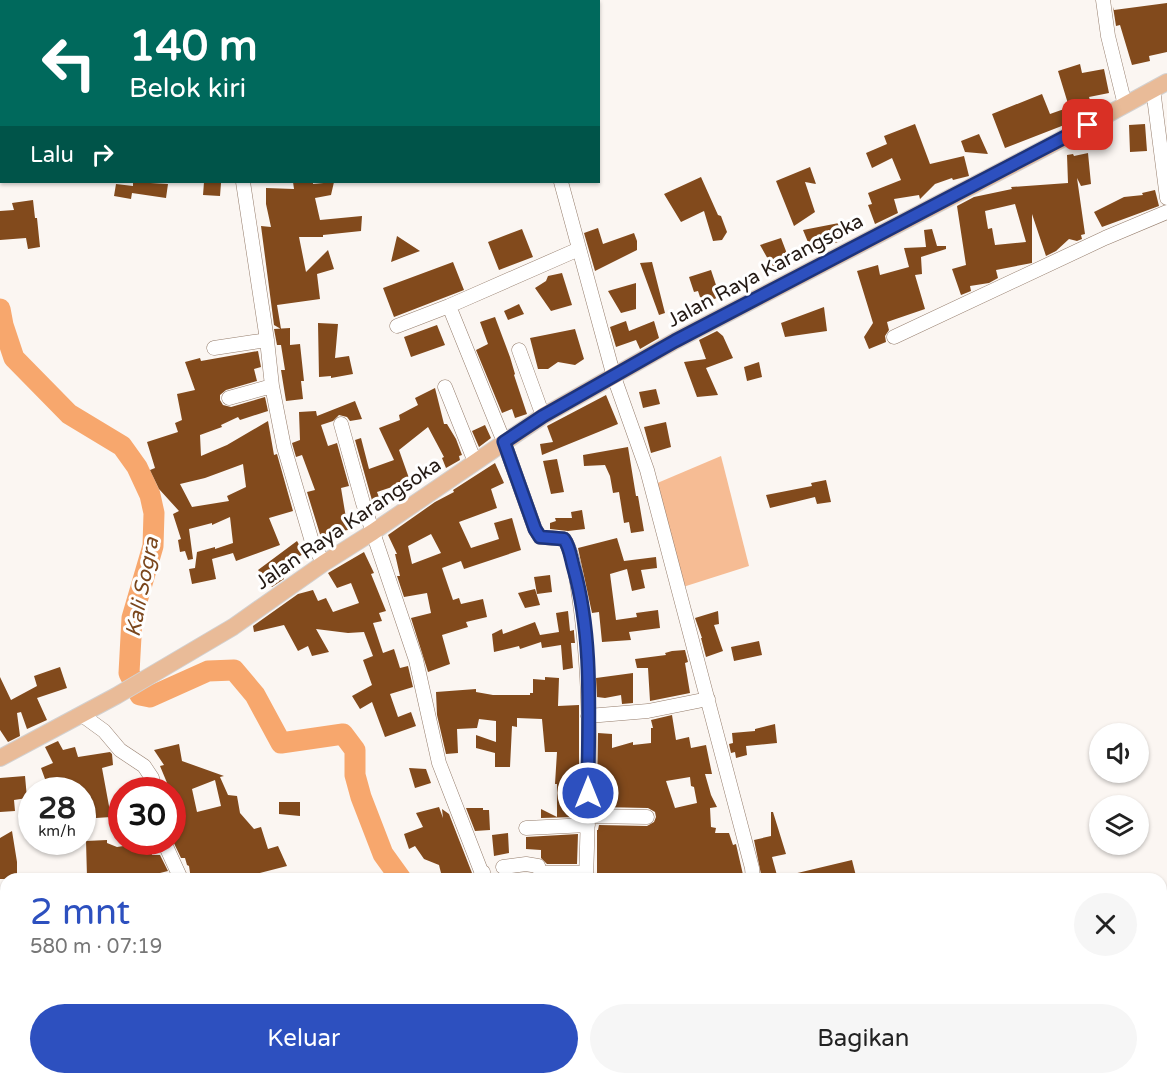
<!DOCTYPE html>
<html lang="id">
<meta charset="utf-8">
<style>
body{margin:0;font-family:"Varela Round",sans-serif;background:#f6f6f6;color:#222;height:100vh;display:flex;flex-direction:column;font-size:22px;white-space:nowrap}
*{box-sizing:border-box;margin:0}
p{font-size:20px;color:#767676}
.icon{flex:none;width:33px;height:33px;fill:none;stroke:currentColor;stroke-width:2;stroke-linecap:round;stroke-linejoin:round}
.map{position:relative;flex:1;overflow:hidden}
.details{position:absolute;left:0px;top:873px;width:1167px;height:212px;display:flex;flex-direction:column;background:#fff;border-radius:18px 18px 0 0;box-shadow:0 2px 4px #0004}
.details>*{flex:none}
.hud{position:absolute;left:0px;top:0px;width:600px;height:183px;box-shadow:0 2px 4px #0004;background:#00695c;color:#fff;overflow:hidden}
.buttons{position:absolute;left:1089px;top:723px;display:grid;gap:12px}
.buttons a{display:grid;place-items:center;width:60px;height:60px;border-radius:50%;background:#fff;box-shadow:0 2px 4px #0004;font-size:30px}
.speed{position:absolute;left:18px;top:777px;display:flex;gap:12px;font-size:30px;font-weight:700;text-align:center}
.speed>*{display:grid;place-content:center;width:78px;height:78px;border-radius:50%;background:#fff;box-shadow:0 2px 4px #0004;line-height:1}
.speed small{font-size:15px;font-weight:400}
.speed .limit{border:9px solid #d22;background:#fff;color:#111}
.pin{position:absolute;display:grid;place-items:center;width:51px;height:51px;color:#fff;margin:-26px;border-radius:12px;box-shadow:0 3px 9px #0006}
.me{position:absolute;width:66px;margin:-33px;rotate:0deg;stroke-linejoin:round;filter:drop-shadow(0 0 4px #0008)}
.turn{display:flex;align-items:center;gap:21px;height:126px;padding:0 30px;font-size:27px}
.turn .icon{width:78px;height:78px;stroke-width:2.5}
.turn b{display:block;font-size:42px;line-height:51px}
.then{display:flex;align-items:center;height:57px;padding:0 30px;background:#0003;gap:12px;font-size:22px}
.round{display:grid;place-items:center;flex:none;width:63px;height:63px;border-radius:32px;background:#f6f6f6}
.head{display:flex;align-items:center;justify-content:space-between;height:102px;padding:0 30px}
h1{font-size:36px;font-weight:600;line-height:45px;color:#2d50bf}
.primary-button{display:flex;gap:12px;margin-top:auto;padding:12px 30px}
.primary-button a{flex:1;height:69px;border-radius:36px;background:#2d50bf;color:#fff;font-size:24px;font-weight:600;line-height:69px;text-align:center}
.primary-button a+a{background:#f6f6f6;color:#222}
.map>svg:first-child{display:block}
</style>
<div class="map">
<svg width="1167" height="1084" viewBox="0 0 1167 1084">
<rect width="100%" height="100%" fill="#fbf6f2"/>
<path fill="#f6bc94" d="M721,456L749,566L683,587L655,484Z"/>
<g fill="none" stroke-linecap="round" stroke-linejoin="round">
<path stroke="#f7a76d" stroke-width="21" d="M0,309L3,325L14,358L69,414L122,446L137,467L150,495L154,513L153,546L132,618L129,673L140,695L150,697L208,671L234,670L255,695L281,743L343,734L355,750V775L361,797L383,854L401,879
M472,1078L474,1084"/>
</g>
<path fill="#824a1c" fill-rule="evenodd" d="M1167,3V52L1149,56L1150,61L1132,65L1120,25L1116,26L1113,7L1114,10Z
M1080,64L1082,73L1104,69L1109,93L1089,97L1090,100L1069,107L1058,71Z
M1042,94L1050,114L1067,108L1072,122L1005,148L992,114Z
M915,124L930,164L964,156L969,176L953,180L952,178L935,184L920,199L919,195L894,199L898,213L875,224L868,205L872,204L868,193L901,180L892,158L872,168L866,153L887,144L884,136Z
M1145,124L1147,151L1130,152L1129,125Z
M979,134L988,154L965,152L961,141Z
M1088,153L1091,184L1081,186L1077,178L1085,234L1081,235L1082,239L1077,241L1069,239L1056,251L1046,256L1032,214V263L996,270L998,278L989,283L970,286L971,291L961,295L952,269L966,265L957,206L974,197L1012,189L1011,187L1068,183L1067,155L1073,154L1074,156ZM1015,204L1026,242L995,245L992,228L988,229L985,211Z
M810,167L816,184L805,182L815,212L794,226L776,181Z
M701,177L718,215L721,216L727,232L722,240L713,241L704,211L681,222L664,194Z
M133,182L168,184L166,198L132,193L131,199L114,196L116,184L133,186Z
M204,182L221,183L220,196L203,195Z
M293,182H313V184L334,182L331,195L315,198L320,220L362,216L361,231L323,235V237H299L306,272L328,250L334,269L317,274L320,299L277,305L281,329L274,325L261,226L271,227L266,204V188L294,189Z
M1155,190L1159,206L1102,227L1094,212L1124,197L1143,195L1142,193Z
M33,200L35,218H37L40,247L28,249L26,238L0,240V211L14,210L12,203Z
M839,223L843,240L812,252L803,230Z
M598,228L603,244L634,233L637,241V250L595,271L584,233Z
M522,229L533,257L499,270L488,242Z
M932,229L937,246H946V249L921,257L922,274L915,275L925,309L887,322L889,330L885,336L886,342L869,349L864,337L873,323L857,271L878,265L880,275L909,267L904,248L926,247L924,230Z
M397,236L420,251L391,262Z
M781,238L789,259L773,268L760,245Z
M453,262L464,290L394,317L383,288Z
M652,262L665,313L659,315L640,263Z
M711,270L720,297L702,303L698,291L694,292L689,277Z
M562,273L572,305L551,311L535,288L546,281L548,276Z
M636,283V309L621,313L608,291Z
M519,304L524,314L508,320L504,311Z
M824,307L827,331L785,337L781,323Z
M495,317L510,357L515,374L514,375L527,414L515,418L512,409L502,413L476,350L488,344L480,322Z
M626,321L629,331L654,321L659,338L640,349L636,340L616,347L610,327Z
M318,323L338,324L335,358L349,356L353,374L331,378V376L319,377Z
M437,325L445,345L411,357L404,337Z
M290,328V345L300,344L304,381H301L303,399L286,401L281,370H285L281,345H277L274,329Z
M575,329L584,359L575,365L558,362L548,369H538L530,338Z
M717,331L723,336L733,358L706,368L718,395L697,397L684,362L706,359L699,340Z
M258,351L261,367L254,369L257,381L226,390L220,395V400L223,405L231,407L265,397L268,411L240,420L238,417L221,425L222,427L200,435L201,456L227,445L268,421L274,455L277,454L293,511L269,518L280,545L236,561L233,553L212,559L216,579L192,584L189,569L195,568L197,552L215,547V549L233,543L230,517L212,525V523L189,529L193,559L188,560L185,551L180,552L178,540L181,539L173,514L179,511L159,489L150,470L155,468L147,442L178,432L175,423L182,420L177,394L195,390L185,362L200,358L201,361ZM243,464L246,487L227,496L229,501L192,507L180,484L205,478Z
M759,362L762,377L747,381L744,367Z
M435,388L444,424H447L456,439L462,455L459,456L460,460L446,468L442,458L444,457L428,427L399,450L410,481L377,492L383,508L375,511L355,440L361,438L369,469L394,460L379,428L400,420L399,415L418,405L415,398Z
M656,389L660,404L643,408L639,392Z
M606,395L618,424L542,455L540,444L553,442L547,426Z
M355,401L362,419L350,421L347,417L339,415L333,421L321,425L328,446L337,443L349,486L341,488L348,530L329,533L331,542L323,544L307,492L315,490L302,455L296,457L292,443L300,440L299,412L316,411L317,416Z
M666,422L671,447L651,453L644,427Z
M485,425L491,438L479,447L472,431Z
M628,447L636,496H638L644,531L631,533L629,522L624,523L619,492L613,493L610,476L605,465L584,466L583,455Z
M557,459L564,492L551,494L543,461Z
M495,463L504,483L491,489L497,508L459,522L471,548L499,539L494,523L512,518L521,550L464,569L461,561L442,568L453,600L459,598L461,604L483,599L487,617L466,622L468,627L442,635L450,664L428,672L411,618L431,613L427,593L404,597L397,576H400L395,554H397L388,535L435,502L454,492L453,490ZM431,534L441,553L412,564L408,546Z
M826,480L831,502L817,504L815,497L770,508L766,495L812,486L811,483Z
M582,510L585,529L568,531L550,529V523L556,521L555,518H572L571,512Z
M617,538L624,561L656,557L657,568L641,570L645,588L632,591L627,569L610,574L616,620L637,617L636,613L658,610L660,628L629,632L631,640L602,642L599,612L592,613L578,548Z
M297,541L304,554L275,567L284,579L272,587L258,570Z
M364,552L374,573L371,574L386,611L379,613L382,621L373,623L383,653L394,649L400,668L408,666L413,687L390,694L398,717L411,712L416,726L385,737L372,702L360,709L352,696L372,685L363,660L373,656L364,632L348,633L316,629L329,652L312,656L308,646L298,651L284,625L254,632L253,626L298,594L313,590L318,601L326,598L333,612L359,603L351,583L337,588L328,573Z
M550,575L552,592L537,594L534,577Z
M535,589L540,605L525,608L518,593Z
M568,611L570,631L574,630V632L575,643H571L573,668L563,670L561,645L542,648L541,642L520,649L519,646L494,652L492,634L502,629L503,634L535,622L540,635L559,632L556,613Z
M718,611L719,624L714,625L723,651L706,657L701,638H702L695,618Z
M759,641L762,655L734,661L731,647Z
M685,650L688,662L685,663L690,693L650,701L648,668H637L635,659L666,655L665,653L672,651Z
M60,667L67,688L37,698L47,720L27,729L21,712L17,713L20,736L8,742L0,730V677L11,700L37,686L34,676Z
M633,673V703L622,704L621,695L605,698L597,697L596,678Z
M545,677L559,678L558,706L579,705V794H575V817L541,818V809L557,817V784H555L557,752H545L542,719L517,718V727L512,726L510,767H495V753L476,748V735L496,742V721L479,719L477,728L457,729L458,753L446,754L437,715L436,692L476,689V692L493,695H530V693H533V679L545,680Z
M672,715L676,740L689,737L691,748L706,745L712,774H705L711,795L717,807L710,808L711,827L716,828L715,833H729L733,845L736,844L744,879H597V830H598L599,825L647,826L654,822L656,817L655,812L648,808L600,807L601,792L597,793L598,733L612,734V748L633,742V745L651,743V728H653L651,720ZM690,777L691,786L694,787L697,803L675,808L666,781Z
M775,724L777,743L746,746L747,755L736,758L735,752L731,753L729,744L733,743L732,733L755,731V729Z
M58,741L63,750L75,747L78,757L110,752L112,754L113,765L102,768L111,817L96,818L90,795H82V790H49L41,768L53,763L45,747Z
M179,744L182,761L224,776L220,777L228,795L237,796L240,813L254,829L261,827L268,849L278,846L287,866L248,876L249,879H191L189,866L187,865L185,858H181L172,839V817L183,815L176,794H172V790H170L160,766L164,765L154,750ZM215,780L221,806L197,812L192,789Z
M409,768L426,769L431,783L415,788Z
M25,776L27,798L14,800L15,811L0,812V778Z
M279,802H300V816L279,814Z
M439,807L443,818L442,809L449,814L472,873H441L439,865L424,859L415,846L409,849L404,834L423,827L416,813Z
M466,808H483V810H489L490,830L475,831Z
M771,812H773L786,854L772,857L778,879H762L754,840L771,836Z
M12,831L17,862V879H0V838Z
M508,833L509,853L494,856L492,835Z
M578,834L577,864H547L541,858V850L526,849V837Z
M107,840V843L117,847L150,842L152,855H160L168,871L160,873L161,879L87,877L86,841Z
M852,860L856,876L843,879H790L789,875Z"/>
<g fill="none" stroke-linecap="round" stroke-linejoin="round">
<defs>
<path id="minor" d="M512,0L513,2
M1103,0L1108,36L1125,105
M0,80H2
M1153,89L1167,198
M243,182L267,340L272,386L284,447L313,545L324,563
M561,182L614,377L647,470L752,868L753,879
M579,249L449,306L504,442L535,529L540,537L564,539C573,552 577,580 579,596C593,689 589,785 586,879
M397,326L449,306
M894,337L1105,238L1167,212
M214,348L267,340
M519,350L543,416
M445,387L475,462
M229,398L272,386
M341,424L363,503L416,660L439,763L481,871L483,872
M82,715L104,731L120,750L144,766L152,778L155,790
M588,716L648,711L708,699
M588,816L647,817
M526,828L588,825
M164,842L181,879
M503,867L526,864L538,866L541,873H586
M0,916L6,915
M150,1078L151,1084
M832,1078L835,1084
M75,1084L96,1078"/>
<path id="major" d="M0,758L116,696L233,627L324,563L373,532L543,416L675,341L1070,135L1167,82"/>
</defs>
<use href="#minor" stroke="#957d6c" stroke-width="15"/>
<use href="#major" stroke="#d3d1d0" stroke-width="18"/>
<use href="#minor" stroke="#fff" stroke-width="14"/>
<use href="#major" stroke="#e9bb98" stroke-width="16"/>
</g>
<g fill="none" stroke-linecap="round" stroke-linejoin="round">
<defs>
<path id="route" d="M588,793C588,719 594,641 574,569C571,559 570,547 564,539L540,537L535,529L504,442L543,416L675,341L1088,125"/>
</defs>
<use href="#route" stroke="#1d347c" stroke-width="15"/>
<use href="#route" stroke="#2d50bf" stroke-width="10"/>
</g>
<g text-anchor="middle" stroke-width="6" stroke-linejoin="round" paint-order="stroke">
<g font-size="20" fill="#241a14" stroke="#fff">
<text transform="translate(765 270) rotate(-28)" y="7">Jalan Raya Karangsoka</text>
<text transform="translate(348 523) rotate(-34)" y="7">Jalan Raya Karangsoka</text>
</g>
<g font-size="21" font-style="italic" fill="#7b471d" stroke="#fff">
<text transform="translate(142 587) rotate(-79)" y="7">Kali Sogra</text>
</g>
</g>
</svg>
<div class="buttons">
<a><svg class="icon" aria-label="sound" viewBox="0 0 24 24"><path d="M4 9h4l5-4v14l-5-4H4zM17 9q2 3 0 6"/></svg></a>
<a><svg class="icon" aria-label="layers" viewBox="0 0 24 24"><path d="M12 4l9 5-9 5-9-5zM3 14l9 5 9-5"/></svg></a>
</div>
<div class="speed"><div>28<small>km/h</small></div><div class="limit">30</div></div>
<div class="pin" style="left:1088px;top:125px;background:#d93025"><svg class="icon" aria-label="arrive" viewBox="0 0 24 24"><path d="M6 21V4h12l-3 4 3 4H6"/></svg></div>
<svg class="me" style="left:588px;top:793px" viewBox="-20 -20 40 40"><circle r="17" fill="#2d50bf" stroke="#fff" stroke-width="3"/><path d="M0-11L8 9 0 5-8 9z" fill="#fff"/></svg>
<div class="hud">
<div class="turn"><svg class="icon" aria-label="left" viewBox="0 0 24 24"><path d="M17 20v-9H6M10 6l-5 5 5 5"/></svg><div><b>140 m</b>Belok kiri</div></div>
<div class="then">Lalu<svg class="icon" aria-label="right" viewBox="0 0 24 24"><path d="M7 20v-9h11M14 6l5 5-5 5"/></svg></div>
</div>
<section class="details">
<div class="head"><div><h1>2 mnt</h1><p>580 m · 07:19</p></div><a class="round"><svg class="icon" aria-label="close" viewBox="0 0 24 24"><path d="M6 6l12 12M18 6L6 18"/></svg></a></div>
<div class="primary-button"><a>Keluar</a><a>Bagikan</a></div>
</section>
</div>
